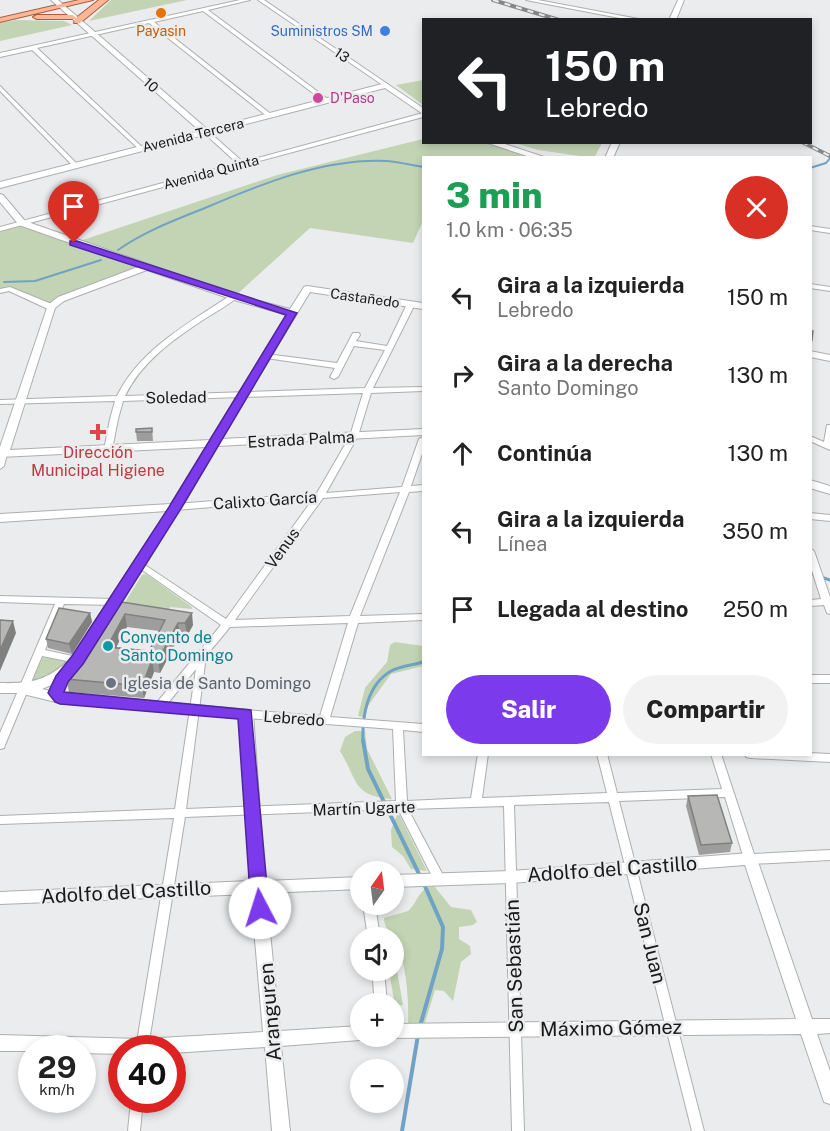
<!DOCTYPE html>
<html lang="es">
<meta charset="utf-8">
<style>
body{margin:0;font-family:"Public Sans",sans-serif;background:#f2f2f2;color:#222;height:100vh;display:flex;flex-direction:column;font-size:22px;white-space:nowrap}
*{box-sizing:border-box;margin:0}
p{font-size:20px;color:#767676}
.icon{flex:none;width:33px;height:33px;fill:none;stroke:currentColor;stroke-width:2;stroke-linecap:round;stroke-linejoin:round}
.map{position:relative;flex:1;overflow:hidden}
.sheet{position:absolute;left:422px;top:156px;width:390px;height:600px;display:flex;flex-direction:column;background:#fff;border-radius:0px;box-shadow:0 3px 9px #0003}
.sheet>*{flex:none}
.hud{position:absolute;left:422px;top:18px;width:390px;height:126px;border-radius:0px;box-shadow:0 3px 9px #0003;background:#202124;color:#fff;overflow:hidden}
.needle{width:39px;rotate:14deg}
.buttons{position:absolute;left:350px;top:861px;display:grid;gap:12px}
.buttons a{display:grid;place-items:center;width:54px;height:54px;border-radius:50%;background:#fff;box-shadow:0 3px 9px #0003;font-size:30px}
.speed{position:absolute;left:18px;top:1035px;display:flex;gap:12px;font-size:30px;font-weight:700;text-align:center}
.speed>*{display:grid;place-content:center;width:78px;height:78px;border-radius:50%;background:#fff;box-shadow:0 3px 9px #0003;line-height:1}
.speed small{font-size:15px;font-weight:400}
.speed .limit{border:9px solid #d22;background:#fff;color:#111}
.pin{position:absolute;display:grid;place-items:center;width:51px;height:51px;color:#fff;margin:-62px -26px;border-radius:50% 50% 50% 0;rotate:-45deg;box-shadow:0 0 6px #0007}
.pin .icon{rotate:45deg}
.me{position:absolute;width:66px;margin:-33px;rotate:355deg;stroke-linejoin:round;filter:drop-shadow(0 0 4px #0008)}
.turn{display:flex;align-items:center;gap:21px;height:126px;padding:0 24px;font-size:27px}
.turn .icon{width:78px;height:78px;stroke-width:2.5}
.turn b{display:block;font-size:42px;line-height:51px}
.round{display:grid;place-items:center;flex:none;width:63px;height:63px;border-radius:32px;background:#f2f2f2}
.headline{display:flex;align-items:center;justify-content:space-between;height:102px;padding:0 24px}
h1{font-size:36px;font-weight:800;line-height:45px;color:#1e9e55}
.cta{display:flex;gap:12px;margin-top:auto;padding:12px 24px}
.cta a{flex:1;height:69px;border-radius:36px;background:#7c3aed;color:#fff;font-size:24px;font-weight:800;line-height:69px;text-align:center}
.cta a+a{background:#f2f2f2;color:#222}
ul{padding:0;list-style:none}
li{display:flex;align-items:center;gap:18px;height:78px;padding:0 24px}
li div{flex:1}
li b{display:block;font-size:22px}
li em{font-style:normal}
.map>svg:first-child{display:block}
</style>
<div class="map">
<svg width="830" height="1131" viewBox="0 0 830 1131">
<rect width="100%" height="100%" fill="#ebeced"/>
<path fill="#c2d4b4" d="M111,0H187L89,21Z
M16,20L64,21L72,25L0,41V23Z
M423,80V105L396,85Z
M423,139V142L489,143L543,157L423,158V221L413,243L310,228L234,297L146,267L101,284L51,307L10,289L0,291V232L22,226L74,243L277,175Z
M515,143H602L594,158L538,150Z
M146,574L192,607V609L170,607L167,614L122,607L142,575Z
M395,642L423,646V666L391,674L365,710L363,717L358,716L365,688L387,662L390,645Z
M43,657L70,662L59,673L31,682Z
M355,731H365L367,749L392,799C352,796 358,780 340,751L345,737Z
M398,812L427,871L411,869L403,856L392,847L391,830Z
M434,886L451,907L471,910L477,922L473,925L459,927V939L470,946L471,954L461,962L453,1001L444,991L435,990L424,1026L408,1027C409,1001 407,966 396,942C392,932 384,930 384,918L408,911C419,901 418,888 434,886Z
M393,948L403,1005L395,1006L389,971L393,970Z"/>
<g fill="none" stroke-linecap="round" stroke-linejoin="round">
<path stroke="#70a2c5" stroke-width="2" d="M810,168L826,163L830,158
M118,250C145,231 175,220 205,208C261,184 324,158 387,161C399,162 411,165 423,167
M4,282L35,281L101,260"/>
<path stroke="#70a2c5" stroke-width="3" d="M810,573L830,580
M363,742C362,716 367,685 391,671C400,666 413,665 423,662"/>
<path stroke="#70a2c5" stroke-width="4" d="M363,740L368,769L421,878
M420,1026L442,949L443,927L424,884
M402,1131L418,1035"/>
<defs>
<path id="street" d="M240,0H250L208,10L329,100V102H325L203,11L154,22L272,115V117H268L149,23L37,48L143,148V150L141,151L32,50L0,57V53Z
M258,0H264L389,85L384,86Z
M526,0H538L644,20H630Z
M0,86L78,165V167H74L0,91Z
M423,113V117L0,231V227L237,163L204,133V131H208L243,162Z
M810,226L830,229V233L810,230Z
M810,284L830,287V291L810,288Z
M10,287L54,305L55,307L54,309H48L9,291L0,293V289Z
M231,295H234L238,297C228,305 217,311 206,318C174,339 142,361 125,396L365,388L385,350L354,346L338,377L334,379L330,377L335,368L266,358L262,356L266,354L337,363L353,333H359L360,335L356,341L387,346L407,304L411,302L415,304L373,388L423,387V391L371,393L358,436L326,493L402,487L419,439L423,437V451L411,486L423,485V491L409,492L360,616L423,614V620L358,623L330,717L423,724V732L403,730L407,801L471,798L478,754H488L482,798L607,793L597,754H607L617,793L722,789L711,754H721L754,854L830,850V860L750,864L746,862L744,859L725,797L619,801L704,1131H692L609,802L514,805L524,1131H512L504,806L408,809L445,879L443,882L439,884L435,882L398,809L185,817L148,1048H136L174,818L0,824V816L175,809L196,669L163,709H155L154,706L221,625L135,565L136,563H142L226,619L313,499L175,510L171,507L175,504L317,493L350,436L363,393L123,401L118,419L112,450L108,452L104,450L110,419L115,401L0,404V400L117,396C140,349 189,323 231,295ZM400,492L350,616L235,620L323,498ZM348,623L320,716L246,710L242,711L241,714L242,717L246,718L393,729L396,801L186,809L206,656L230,627Z
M827,425H830V450L810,441V436L824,442Z
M3,451L7,454L4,466L0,469V452Z
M810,513L830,515V521L810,519Z
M810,548L814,551L830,597V614L827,613L824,605L810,606V600L821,599L810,564Z
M0,596L115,599L120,602L115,605L64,604L45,650L77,657L80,658L82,660L80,662L77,663L42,656L5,745L4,748L0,749V733L55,604L0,602Z
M810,675H830V683H810Z
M810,753L830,754V762L750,758L746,757L745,754H810Z
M363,904H375L380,938H368Z
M372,970H384L387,1004H375Z
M131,1100H143L140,1131H128Z"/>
<path id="secondary" d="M51,0H58L207,129L386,83L423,108V114L385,88L0,188V182L200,131Z
M678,0H684L676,20H669Z
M485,142H499L547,158H533Z
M612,142H620L613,158H605Z
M0,194L3,195L25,221L237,295L290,309L304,287L307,286L423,303V309L310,292L221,439L423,429V435L217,446L82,663L65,679L42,689L60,693L251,710L253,714L265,881L360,877V889L266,893L280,1031L360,1026V1036H367L360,1040L281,1046L290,1131H272L265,1047L172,1053V1048H122V1054L82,1053V1048H32V1051H0V1035L142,1039L263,1032L251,894L0,904V892L250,881L240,718L60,703L19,693H0V683C32,684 49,680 72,657L167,511L0,522V514L171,504L206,447L0,457V447L48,305L58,297L138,267L19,225L0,202ZM147,270L231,299L287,315L210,440L10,450L55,308L64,301Z
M810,351L830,355V361L810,357Z
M810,480L830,486V494L810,488Z
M750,853L755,855L757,859L812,1019H830V1033L817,1034L830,1071V1104L824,1102L822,1096L801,1034L393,1038L388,1036H393V1024L796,1019L745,865L511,883L393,887V875L511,871Z"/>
<path id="primary" d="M79,0H93L0,22V18Z
M99,0H108L80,23H74L75,19H37L33,17L37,15H73L76,18Z"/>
</defs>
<use href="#street" stroke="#adaeae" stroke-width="2"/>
<use href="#secondary" stroke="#adaeae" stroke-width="2"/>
<use href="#primary" stroke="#aa5f3d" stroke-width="2"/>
<use href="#street" fill="#fff" fill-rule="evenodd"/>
<use href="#secondary" fill="#fff" fill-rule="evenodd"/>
<use href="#primary" fill="#fbb697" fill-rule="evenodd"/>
<defs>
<path id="rail" d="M493,0L559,20
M802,142L830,156"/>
</defs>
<use href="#rail" stroke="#878788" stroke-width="4"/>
<use href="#rail" stroke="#ebeced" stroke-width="2" stroke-dasharray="6" stroke-linecap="butt"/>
</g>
<path fill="#9d9d9d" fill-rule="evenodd" d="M152,428L153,441H137L136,432Z
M115,601L193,625L187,636L180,635L160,673L154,672L144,698L69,692L66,679L83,654ZM127,627L159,631L149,651L116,647Z
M90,613L92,622L72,654L48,648L46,639Z
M688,796L732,843L730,852L699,855L686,806Z"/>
<path fill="#80807f" d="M90,613L92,622L72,654L69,644Z
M192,613L193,625L187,636L185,623Z
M125,614L127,627L110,659L107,647Z
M13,621L16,633L0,671V650Z
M178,623L180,635L160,673L158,660Z
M152,660L154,672L144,698L142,686Z"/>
<path fill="#b7b7b6" stroke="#80807f" stroke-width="1.5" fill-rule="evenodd" d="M810,331H813L812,340L810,339Z
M152,428V432H136V429Z
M115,601L192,613L185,623H178L158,660H152L142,686L66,679L76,656L83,654ZM125,614L165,620L149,651L107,647Z
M59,608L90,613L69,644L46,639Z
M0,620L13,621L0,650Z
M717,795L732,843L701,845L688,796Z"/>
<path fill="#7c3aed" stroke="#51269a" stroke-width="1.5" d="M70,241H77L297,313L182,507L83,664L68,682L64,692L251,710L269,908L266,913L260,915L254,913L251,908L238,719L60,704L55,702L48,693L56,676L72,656L169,507L286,315L70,245Z"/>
<circle fill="#e8710a" stroke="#ebeced" stroke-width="2" cx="161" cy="13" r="6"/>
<circle fill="#3f7fe0" stroke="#ebeced" stroke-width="2" cx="385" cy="31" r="6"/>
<circle fill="#d1479c" stroke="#ebeced" stroke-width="2" cx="318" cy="98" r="6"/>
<path fill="#e0444e" stroke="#ebeced" stroke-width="2" d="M95 423h6v6h6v6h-6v6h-6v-6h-6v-6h6z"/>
<circle fill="#0f9aa8" stroke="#ebeced" stroke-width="2" cx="108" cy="646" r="6"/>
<circle fill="#6b7280" stroke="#ebeced" stroke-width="2" cx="111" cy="683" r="6"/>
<g text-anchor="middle" stroke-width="5" stroke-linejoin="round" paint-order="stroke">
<g font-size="14" fill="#c56008" stroke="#ebeced">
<text x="161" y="36">Payasin</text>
</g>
<g font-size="14" fill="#366cbe" stroke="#ebeced" text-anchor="end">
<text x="373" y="36">Suministros SM</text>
</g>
<g font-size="14" fill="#191919" stroke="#ebeced">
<text transform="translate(342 55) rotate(34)" y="5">13</text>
<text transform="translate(151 85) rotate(41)" y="5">10</text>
<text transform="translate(193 135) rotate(-14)" y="5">Avenida Tercera</text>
<text transform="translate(211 172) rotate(-15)" y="5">Avenida Quinta</text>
<text transform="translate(365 298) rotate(8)" y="5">Castañedo</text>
</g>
<g font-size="14" fill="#b23c85" stroke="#ebeced" text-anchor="start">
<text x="330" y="103">D'Paso</text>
</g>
<g font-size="16" fill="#191919" stroke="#ebeced">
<text transform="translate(176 397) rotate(-1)" y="6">Soledad</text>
<text transform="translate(301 439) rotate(-3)" y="6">Estrada Palma</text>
<text transform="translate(265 500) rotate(-4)" y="6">Calixto García</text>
<text transform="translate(282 548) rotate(-54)" y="6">Venus</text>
<text transform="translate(294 718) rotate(4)" y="6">Lebredo</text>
<text transform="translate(364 808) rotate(-2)" y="6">Martín Ugarte</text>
</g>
<g font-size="16" fill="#be3a42" stroke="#ebeced">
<text x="98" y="458">Dirección<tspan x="98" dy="18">Municipal Higiene</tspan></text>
</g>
<g font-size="16" fill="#0d838f" stroke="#ebeced" text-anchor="start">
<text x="120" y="643">Convento de<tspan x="120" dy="18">Santo Domingo</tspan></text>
</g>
<g font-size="16" fill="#5b616d" stroke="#ebeced" text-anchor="start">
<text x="123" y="689">Iglesia de Santo Domingo</text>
</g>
<g font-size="20" fill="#191919" stroke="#ebeced">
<text transform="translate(612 869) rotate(-4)" y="7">Adolfo del Castillo</text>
<text transform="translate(126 892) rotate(-3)" y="7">Adolfo del Castillo</text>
<text transform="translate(650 943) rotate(76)" y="7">San Juan</text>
<text transform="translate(514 966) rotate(-92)" y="7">San Sebastián</text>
<text transform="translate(270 1012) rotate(-95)" y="7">Aranguren</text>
<text transform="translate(611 1028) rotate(-1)" y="7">Máximo Gómez</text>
</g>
</g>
</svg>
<div class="buttons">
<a><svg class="needle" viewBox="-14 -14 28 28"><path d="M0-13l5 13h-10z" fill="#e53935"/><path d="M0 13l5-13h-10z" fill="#767676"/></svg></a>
<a><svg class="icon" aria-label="sound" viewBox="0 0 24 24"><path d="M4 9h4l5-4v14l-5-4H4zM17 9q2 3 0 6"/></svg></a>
<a>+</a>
<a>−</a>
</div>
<div class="speed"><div>29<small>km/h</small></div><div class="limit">40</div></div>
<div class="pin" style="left:74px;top:243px;background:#d93025"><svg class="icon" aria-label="arrive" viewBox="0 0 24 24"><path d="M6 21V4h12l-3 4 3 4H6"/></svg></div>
<svg class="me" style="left:260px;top:908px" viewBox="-20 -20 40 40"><circle r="19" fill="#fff"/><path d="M0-13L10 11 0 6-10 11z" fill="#7c3aed"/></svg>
<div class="hud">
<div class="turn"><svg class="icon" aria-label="left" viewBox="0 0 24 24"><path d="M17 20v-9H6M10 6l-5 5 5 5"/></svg><div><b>150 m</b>Lebredo</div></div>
</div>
<section class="sheet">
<div class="headline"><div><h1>3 min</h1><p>1.0 km · 06:35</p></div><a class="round" style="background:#d93025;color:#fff"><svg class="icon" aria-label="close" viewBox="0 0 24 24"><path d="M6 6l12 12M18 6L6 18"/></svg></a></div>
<ul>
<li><svg class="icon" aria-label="left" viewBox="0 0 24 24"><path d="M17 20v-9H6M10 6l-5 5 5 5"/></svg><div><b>Gira a la izquierda</b><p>Lebredo</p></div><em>150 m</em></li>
<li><svg class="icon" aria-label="right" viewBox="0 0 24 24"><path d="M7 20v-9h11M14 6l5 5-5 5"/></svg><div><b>Gira a la derecha</b><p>Santo Domingo</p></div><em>130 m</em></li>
<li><svg class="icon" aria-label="ahead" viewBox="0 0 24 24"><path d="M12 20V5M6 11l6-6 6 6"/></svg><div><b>Continúa</b></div><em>130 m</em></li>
<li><svg class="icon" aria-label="left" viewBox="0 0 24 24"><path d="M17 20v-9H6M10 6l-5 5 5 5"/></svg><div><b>Gira a la izquierda</b><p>Línea</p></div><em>350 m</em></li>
<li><svg class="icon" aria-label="arrive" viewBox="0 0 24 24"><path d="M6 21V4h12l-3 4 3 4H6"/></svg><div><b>Llegada al destino</b></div><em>250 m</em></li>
</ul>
<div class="cta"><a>Salir</a><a>Compartir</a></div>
</section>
</div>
